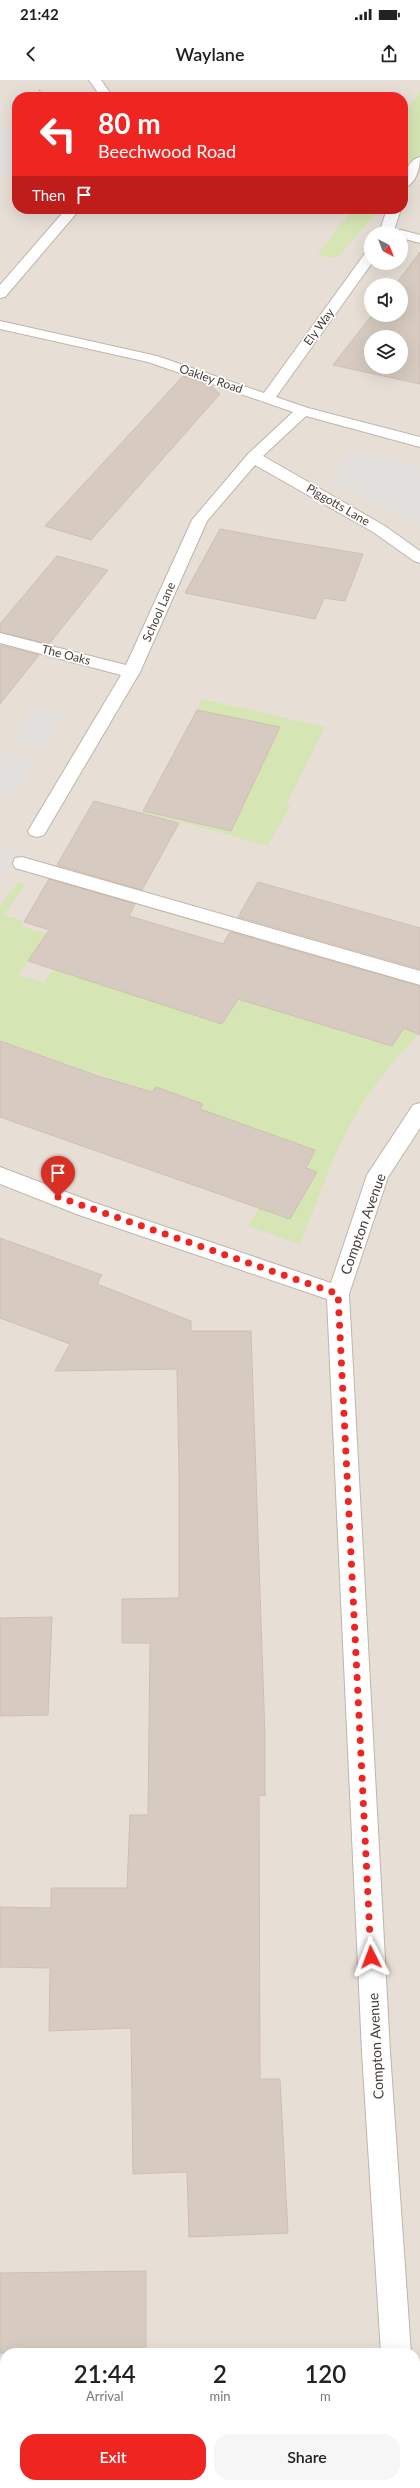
<!DOCTYPE html>
<style>
body{margin:0;font-family:Lato,sans-serif;background:#f6f6f6;color:#222;height:100vh;display:flex;flex-direction:column;font-size:15px;white-space:nowrap}
*{box-sizing:border-box;margin:0}
p{font-size:13px;color:#767676}
.icon{flex:none;width:22px;height:22px;fill:none;stroke:currentColor;stroke-width:2;stroke-linecap:round;stroke-linejoin:round}
.map{position:relative;flex:1;overflow:hidden}
.sheet{position:absolute;left:0px;top:2268px;width:420px;height:140px;display:flex;flex-direction:column;background:#fff;border-radius:16px 16px 0 0;box-shadow:0 4px 16px #0002}
.sheet>*{flex:none}
.guide{position:absolute;left:12px;top:12px;width:396px;height:122px;border-radius:16px;box-shadow:0 4px 16px #0002;background:#ef2522;color:#fff;overflow:hidden}
.needle{width:26px;rotate:138deg}
.buttons{position:absolute;left:364px;top:146px;display:grid;gap:8px}
.buttons a{display:grid;place-items:center;width:44px;height:44px;border-radius:50%;background:#fff;box-shadow:0 4px 16px #0002;font-size:20px}
.pin{position:absolute;display:grid;place-items:center;width:34px;height:34px;color:#fff;margin:-41px -17px;border-radius:50% 50% 50% 0;rotate:-45deg;box-shadow:0 0 4px #0007}
.pin .icon{rotate:45deg}
.me{position:absolute;width:44px;margin:-22px;rotate:357deg;stroke-linejoin:round;filter:drop-shadow(0 0 3px #0008)}
.turn{display:flex;align-items:center;gap:14px;height:84px;padding:0 20px;font-size:18px}
.turn .icon{width:52px;height:52px;stroke-width:2.5}
.turn b{display:block;font-size:28px;line-height:34px}
.then{display:flex;align-items:center;height:38px;padding:0 20px;background:#0003;gap:8px;font-size:15px}
.eta{display:flex;justify-content:space-evenly;align-items:center;height:68px;text-align:center}
.eta b{font-size:24px;font-weight:600;line-height:28px}
.action{display:flex;gap:8px;margin-top:auto;padding:8px 20px}
.action a{flex:1;height:46px;border-radius:16px;background:#ef2522;color:#fff;font-size:16px;font-weight:600;line-height:46px;text-align:center}
.action a+a{background:#f6f6f6;color:#222}
.status{display:flex;justify-content:space-between;align-items:center;height:28px;padding:0 20px;background:#fff;direction:ltr}
.status svg{height:11px;fill:currentColor}
header{display:flex;justify-content:space-between;align-items:center;height:52px;padding:0 20px;background:#fff;font-size:18px;font-weight:600}
.map>svg:first-child{display:block}
</style>
<div class="status"><b>21:42</b><svg viewBox="0 0 49 12"><path d="M0 12V9h3v3zM5 12V6h3v6zM10 12V3h3v9zM15 12V0h3v12zM26 1h20v11H26zM47 4h2v5h-2z"/></svg></div>
<header><svg class="icon" aria-label="back" viewBox="0 0 24 24"><path d="M15 5l-7 7 7 7"/></svg>Waylane<svg class="icon" aria-label="share" viewBox="0 0 24 24"><path d="M12 15V3M7 8l5-5 5 5M5 13v7h14v-7"/></svg></header>
<div class="map">
<svg width="420" height="2408" viewBox="0 0 420 2408">
<rect width="100%" height="100%" fill="#f3eee8"/>
<path fill="#e7dfd6" fill-rule="evenodd" d="M0,0H420V2408H0ZM17,17H403V129H17ZM371,153H401V183H371ZM371,205H401V235H371ZM371,257H401V287H371ZM5,2273H415V2403H5Z"/>
<path fill="#d5e5b3" d="M420,12V74L403,97V34Z
M353,129H380L337,178L317,175Z
M202,619L325,647L286,725L291,726L267,766L186,743L142,733L144,732L230,751L280,647L197,630Z
M18,802L25,804L4,835L23,841L20,846L47,854L10,907L19,895L44,903L67,870L216,902L195,935L222,944L237,919L258,926L279,893L296,936L354,955L385,899L420,953C389,984 363,1018 344,1056C327,1090 315,1128 300,1164L248,1146L259,1128L290,1139L317,1092L306,1088L315,1070L267,1053L188,1049L203,1024L156,1008L139,1032L138,1008L96,993L84,1011L72,1007L83,990L0,961V826Z"/>
<path fill="#e2dfdc" d="M0,42L17,59V97L0,93Z
M352,371L420,387V446L328,400Z
M34,626L63,634L40,670L10,660Z
M4,672L35,680L12,717L0,714V678Z
M2,768L19,773L0,799V771Z"/>
<path fill="#d7cbc1" stroke="#cfbfb1" fill-rule="evenodd" d="M420,172V304L333,285L372,235H401V205H395ZM371,257H401V287H371Z
M183,296L210,305L220,314L91,460L45,446Z
M220,449L273,459L363,474L345,521L324,518L315,539L185,513Z
M57,476L108,490L49,564L0,552V544Z
M0,565L39,575L0,624Z
M197,630L280,647L231,751L143,731Z
M94,721L179,743L142,810L57,785Z
M49,799L135,824L129,836L223,864L230,852L420,906V955L404,948L392,966L238,919L222,944L28,881L49,850L24,842Z
M258,802L420,848V889L238,837Z
M0,961L95,995L152,1012L156,1007L203,1024L200,1029L315,1070L306,1088L317,1092L290,1139L0,1037Z
M0,1158L102,1195L97,1204L191,1241V1251H251L265,1656V1716L259,1715L260,1999H280L288,2153L189,2157L187,2092L133,2094L131,1948L49,1951L50,1888L0,1887V1827L51,1828V1808H127L130,1735H148L150,1563H122V1519L179,1518V1392L177,1289L55,1291L70,1264L0,1238Z
M52,1537L48,1635L0,1636V1538Z
M146,2191V2273H0V2193Z"/>
<g fill="none" stroke-linecap="round" stroke-linejoin="round">
<defs>
<path id="minor" d="M89,0H101L113,17H101Z
M420,77C420,88 416,105 403,108C403,97 407,80 420,77Z
M66,129H80L5,217L0,218V205Z
M387,129H401L393,153H379Z
M401,150L420,155V163L401,158V153H395Z
M371,171L372,183L276,317L308,328L420,357V367L306,336L263,376L385,446L420,471V483L414,481L373,452L255,385L207,441L140,592L44,755L37,757L30,755L28,751L121,595L0,563V553L126,585L192,440L248,374L293,332L148,282L0,249V241L157,276L264,313L366,172Z
M22,777L420,891V905L15,788L13,783L15,778Z
M420,1023V1048L388,1097L349,1214L390,1972L411,2273H381L362,1972L327,1219L79,1135L0,1104V1087L95,1123L331,1203L367,1095L413,1025Z
M415,2392L420,2408H389L388,2403H415Z"/>
</defs>
<use href="#minor" stroke="#beb5ab" stroke-width="2"/>
<path stroke="#bfae9d" stroke-width="1.5" stroke-dasharray="1.5 1.5" stroke-linecap="butt" d="M39,10L48,17"/>
<use href="#minor" fill="#fff" fill-rule="evenodd"/>
</g>
<g fill="none" stroke-linecap="round" stroke-linejoin="round">
<path stroke="#ef2522" stroke-width="7" stroke-dasharray="0 12.6" d="M58,1117L338,1214L371,1877"/>
</g>
<g text-anchor="middle" stroke-width="3.5" stroke-linejoin="round" paint-order="stroke">
<g font-size="12" fill="#463e37" stroke="#fff">
<text transform="translate(319 247) rotate(-54)" y="4">Ely Way</text>
<text transform="translate(211 299) rotate(19)" y="4">Oakley Road</text>
<text transform="translate(338 425) rotate(30)" y="4">Piggotts Lane</text>
<text transform="translate(159 532) rotate(-66)" y="4">School Lane</text>
<text transform="translate(66 575) rotate(14)" y="4">The Oaks</text>
</g>
<g font-size="14" fill="#463e37" stroke="#fff">
<text transform="translate(363 1144) rotate(-70)" y="5">Compton Avenue</text>
<text transform="translate(376 1966) rotate(-93)" y="5">Compton Avenue</text>
</g>
</g>
</svg>
<div class="buttons">
<a><svg class="needle" viewBox="-14 -14 28 28"><path d="M0-13l5 13h-10z" fill="#e53935"/><path d="M0 13l5-13h-10z" fill="#767676"/></svg></a>
<a><svg class="icon" aria-label="sound" viewBox="0 0 24 24"><path d="M4 9h4l5-4v14l-5-4H4zM17 9q2 3 0 6"/></svg></a>
<a><svg class="icon" aria-label="layers" viewBox="0 0 24 24"><path d="M12 4l9 5-9 5-9-5zM3 14l9 5 9-5"/></svg></a>
</div>
<div class="pin" style="left:58px;top:1117px;background:#d93025"><svg class="icon" aria-label="arrive" viewBox="0 0 24 24"><path d="M6 21V4h12l-3 4 3 4H6"/></svg></div>
<svg class="me" style="left:371px;top:1877px" viewBox="-20 -20 40 40"><path d="M0-17L14 15 0 8-14 15z" fill="#ef2522" stroke="#fff" stroke-width="4"/></svg>
<div class="guide">
<div class="turn"><svg class="icon" aria-label="left" viewBox="0 0 24 24"><path d="M17 20v-9H6M10 6l-5 5 5 5"/></svg><div><b>80 m</b>Beechwood Road</div></div>
<div class="then">Then<svg class="icon" aria-label="arrive" viewBox="0 0 24 24"><path d="M6 21V4h12l-3 4 3 4H6"/></svg></div>
</div>
<section class="sheet">
<div class="eta">
<div><b>21:44</b><p>Arrival</p></div>
<div><b>2</b><p>min</p></div>
<div><b>120</b><p>m</p></div>
</div>
<div class="action"><a>Exit</a><a>Share</a></div>
</section>
</div>
